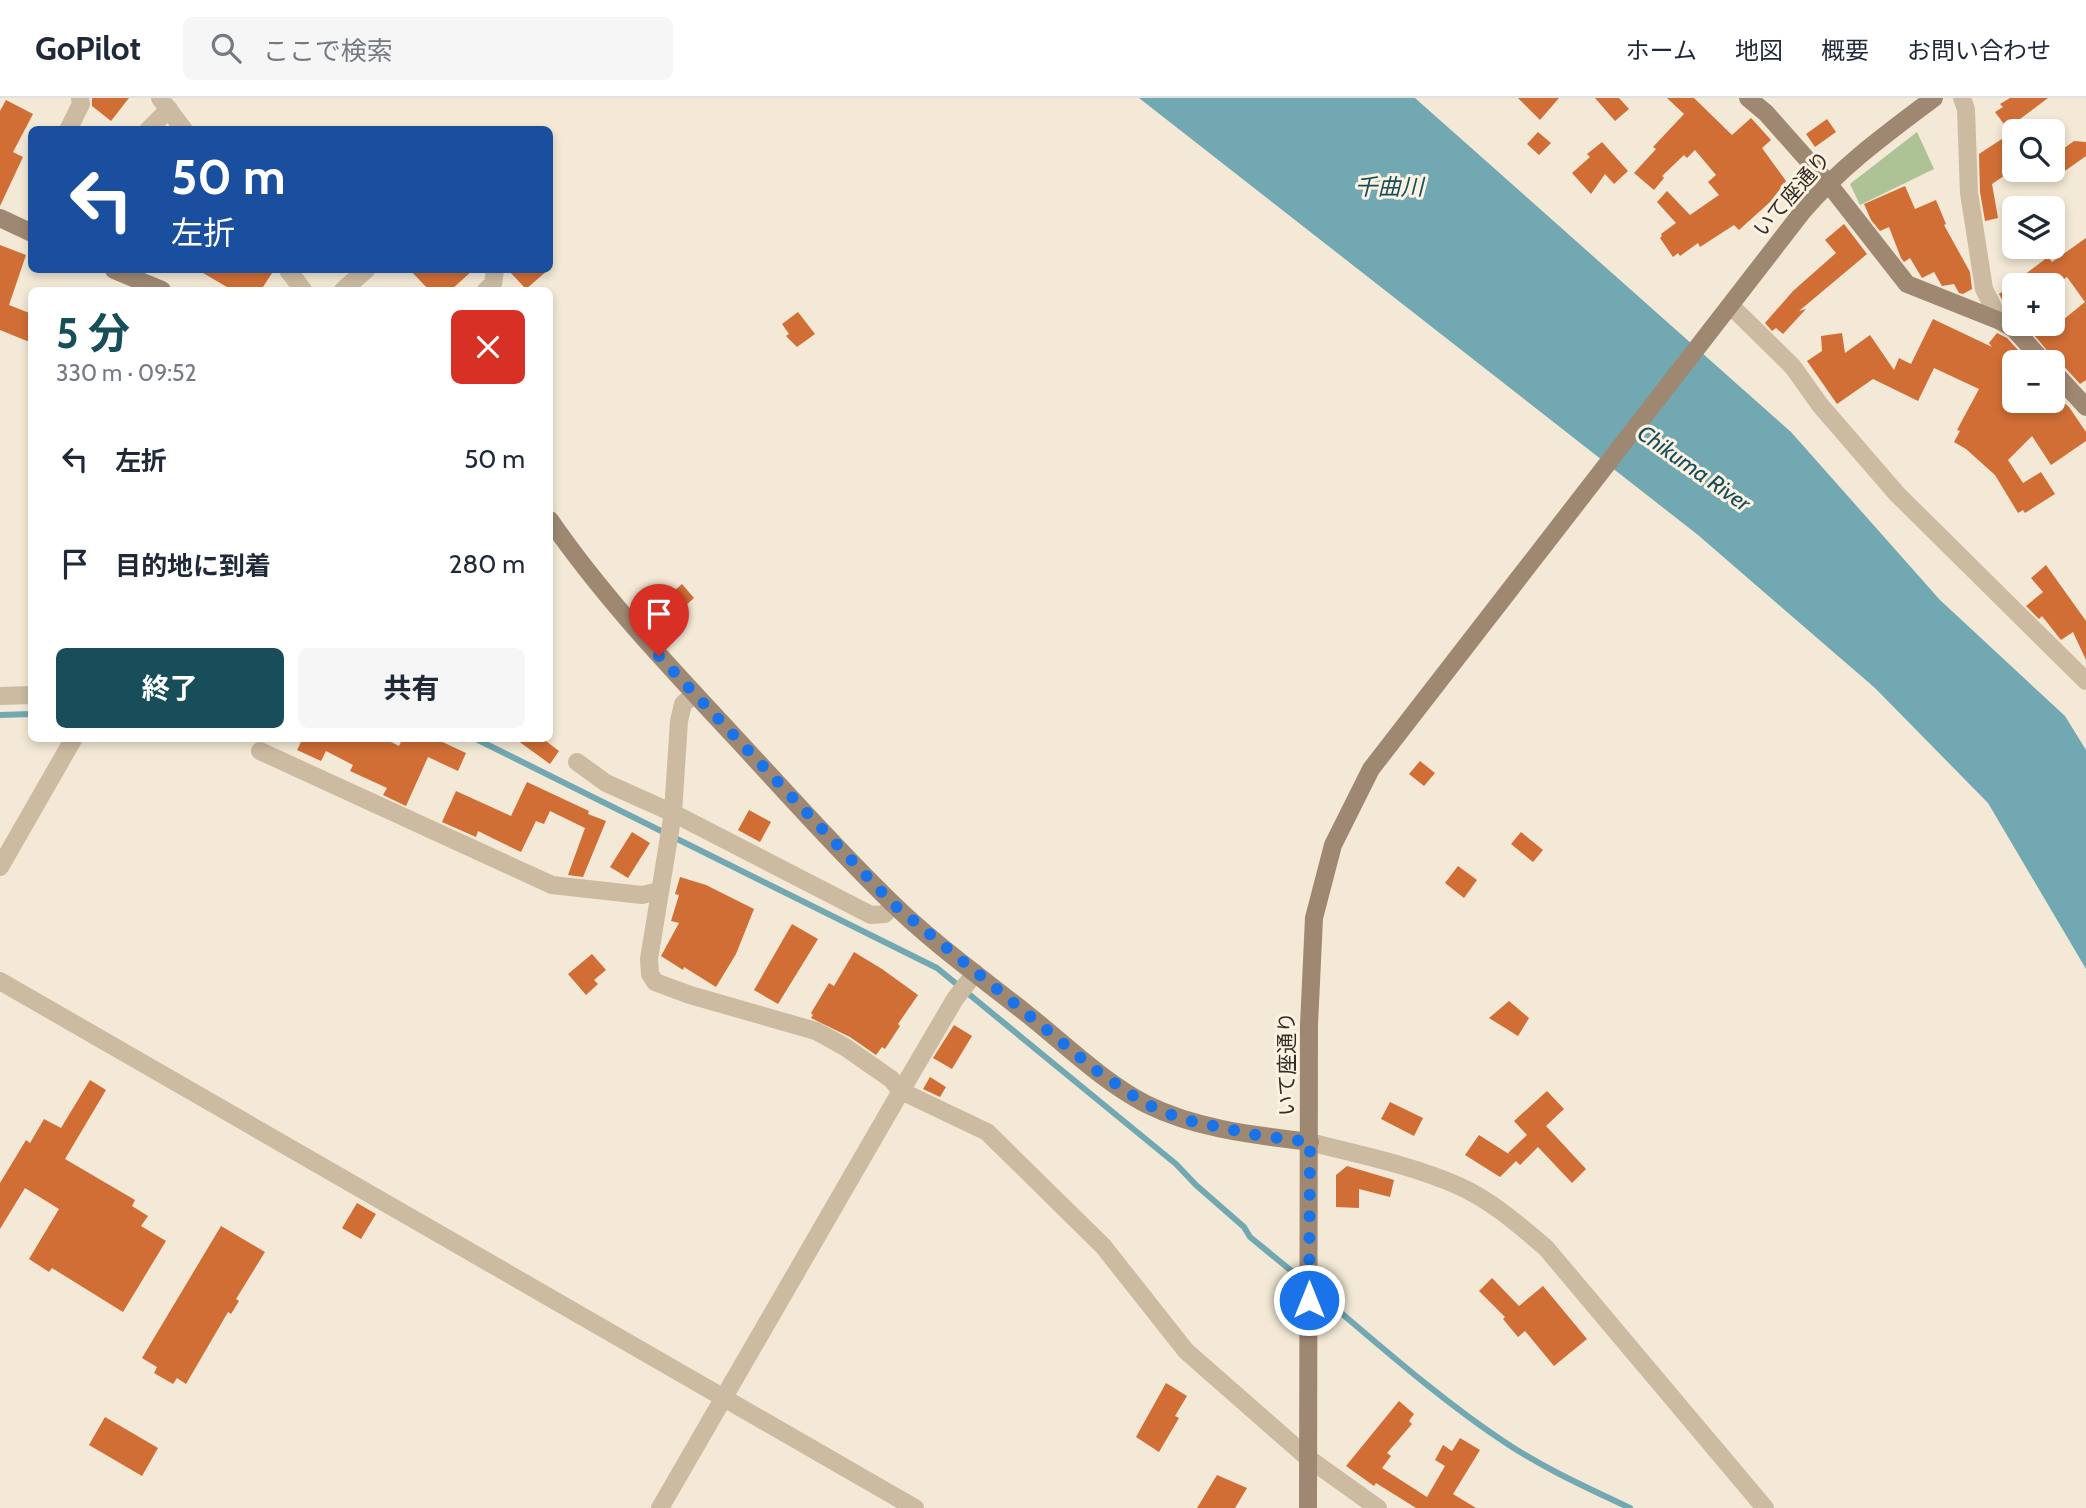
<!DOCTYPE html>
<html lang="ja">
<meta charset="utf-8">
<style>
body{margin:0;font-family:Cabin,"Noto Sans JP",sans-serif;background:#f6f6f7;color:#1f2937;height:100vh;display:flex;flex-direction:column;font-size:26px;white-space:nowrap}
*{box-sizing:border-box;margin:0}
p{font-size:23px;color:#747a83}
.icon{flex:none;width:38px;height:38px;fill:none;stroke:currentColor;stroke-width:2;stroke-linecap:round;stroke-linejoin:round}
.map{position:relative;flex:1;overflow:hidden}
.details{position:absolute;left:28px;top:189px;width:525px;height:455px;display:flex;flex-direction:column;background:#fff;border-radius:10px;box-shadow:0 4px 10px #0003}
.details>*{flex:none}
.top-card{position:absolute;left:28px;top:28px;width:525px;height:147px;border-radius:10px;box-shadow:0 4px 10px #0003;background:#1a4fa0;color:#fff;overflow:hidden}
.controls{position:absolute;left:2002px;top:21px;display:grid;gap:14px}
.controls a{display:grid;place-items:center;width:63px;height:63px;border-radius:10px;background:#fff;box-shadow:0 4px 10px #0003;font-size:35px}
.pin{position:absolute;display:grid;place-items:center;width:60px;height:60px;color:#fff;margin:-72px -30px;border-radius:50% 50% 50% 0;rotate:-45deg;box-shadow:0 0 7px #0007}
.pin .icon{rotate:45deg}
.me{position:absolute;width:77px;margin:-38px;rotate:0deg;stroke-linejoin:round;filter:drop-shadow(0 0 5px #0008)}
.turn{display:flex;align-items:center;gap:24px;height:147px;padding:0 28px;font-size:32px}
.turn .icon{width:91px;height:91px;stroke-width:2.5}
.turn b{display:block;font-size:49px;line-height:60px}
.round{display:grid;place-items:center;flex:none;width:74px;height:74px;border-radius:10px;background:#f6f6f7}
.summary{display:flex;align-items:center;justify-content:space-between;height:119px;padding:0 28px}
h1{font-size:42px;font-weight:700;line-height:52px;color:#174e5a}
.action{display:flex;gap:14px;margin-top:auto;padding:14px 28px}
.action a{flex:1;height:80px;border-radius:10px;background:#174e5a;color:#fff;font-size:28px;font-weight:700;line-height:80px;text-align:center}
.action a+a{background:#f6f6f7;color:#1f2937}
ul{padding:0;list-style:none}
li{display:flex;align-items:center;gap:21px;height:105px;padding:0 28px}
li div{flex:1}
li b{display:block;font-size:26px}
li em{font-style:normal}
header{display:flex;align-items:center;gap:42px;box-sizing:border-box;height:98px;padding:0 35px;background:#fff;border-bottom:2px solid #e0e1e3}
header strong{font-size:33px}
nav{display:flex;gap:38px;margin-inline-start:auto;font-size:24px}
.search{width:490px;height:63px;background:#f6f6f7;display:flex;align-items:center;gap:18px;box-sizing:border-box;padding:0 24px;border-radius:10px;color:#747a83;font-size:26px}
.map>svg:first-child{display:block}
</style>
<header>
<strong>GoPilot</strong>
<div class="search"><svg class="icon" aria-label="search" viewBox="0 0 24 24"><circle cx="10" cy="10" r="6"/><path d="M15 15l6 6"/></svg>ここで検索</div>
<nav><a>ホーム</a><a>地図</a><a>概要</a><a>お問い合わせ</a></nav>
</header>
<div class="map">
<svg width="2086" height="1410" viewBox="0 0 2086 1410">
<rect width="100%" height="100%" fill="#f3e9d6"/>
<path fill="#aec395" d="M1917,34L1934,71L1860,107L1850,86Z"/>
<path fill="#72a8b2" d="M1139,0H1415L1791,334L1940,502L2065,618L2086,652V871L1988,705L1875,590L1698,437Z"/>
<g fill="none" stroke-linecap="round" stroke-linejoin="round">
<path stroke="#72a8b2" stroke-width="6" d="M0,617L32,616
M474,640L937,870L1176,1066L1196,1087L1244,1129L1250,1139L1305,1184
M1313,1191C1376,1244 1438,1300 1506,1345C1545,1371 1588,1390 1630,1410"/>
</g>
<path fill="#d16e36" d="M92,0H129L111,23L92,8Z
M1518,0H1559L1540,22Z
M1595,0H1619L1629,11L1615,23Z
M1667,0H1694L1732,37L1751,20L1771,42L1762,50L1786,83L1770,104L1739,132L1734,127L1700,149L1698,145L1680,158L1678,155L1673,159L1660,140L1662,138L1661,136L1676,125L1657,104L1667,93L1690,117L1719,97L1708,84L1716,77L1695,52L1687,60L1684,57L1662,78L1664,80L1654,92L1634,75L1656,51L1653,49L1684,16Z
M2010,0H2048L2020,21L2028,33H2009L1995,14L2003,9L2000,6Z
M6,2L33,16L13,54L23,59L0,108V13Z
M1827,21L1836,34L1815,49L1806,36Z
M2014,33V71L1992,86L1998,120L1985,123L1980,94L1979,56Z
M1538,34L1551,45L1539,57L1527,46Z
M2074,43L2086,44V58L2062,75L2053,62V58Z
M1602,44L1628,73L1614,86L1605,76L1591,96L1572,75L1590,59L1587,56Z
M1905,88L1915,111L1936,102L1946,126L1944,127L1970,174L1972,191L1963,196L1959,195L1954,186L1942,188L1934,174L1922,180L1910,160L1904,164L1901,160L1889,129L1880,133L1871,122L1864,106Z
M1844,126L1867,156L1799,213L1806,211L1783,236L1776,230L1772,233L1765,225L1793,193L1836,155L1825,142Z
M2086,140V282L2080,286L2061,265L2055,262L2025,226H2058L2085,204L2067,179L2055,187H2014V218L2009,215L1999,196L2048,159L2052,164Z
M0,147L26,157L9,207L32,216V245L0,232Z
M198,172H274L261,192H232Z
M410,172H473L451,192H429Z
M508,172H548L526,191Z
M798,214L815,236L797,249L786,238L789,236L782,226Z
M1933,221L1992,249L1989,245L1997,235L2007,240L2029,264H2014V303H2053V290L2062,300L2058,303H2062L2069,309L2086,334V343L2051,367L2032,338L2008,362L2023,385L2041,374L2055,396L2025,415L2023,412L2018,415L1995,377L1966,351L1954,344L1960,333L1957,332L1979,291L1934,270L1918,303L1873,281L1837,306L1807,263L1822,253L1821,238L1842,235L1845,255L1870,237L1894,272L1899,260L1911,266Z
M2046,467L2086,523V562L2073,534L2061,542L2042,518L2039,521L2026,508L2043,494L2031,480Z
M682,486L694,500L667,524L655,510Z
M299,640H383L399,648L403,640H434L466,655L458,673L428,659L406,708L383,697L387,690L350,673L353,667L326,653L321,663L297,652L302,642Z
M514,640H542L559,653L550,666Z
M1420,663L1435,675L1424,688L1409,676Z
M527,684L589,713L588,716L606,723L583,779L568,777L585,730L550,713L544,726L536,723L521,754L478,733L476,739L442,724L456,693L511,718Z
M749,712L771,724L760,744L738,732Z
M632,734L650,745L628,780L610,769Z
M1521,734L1543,752L1533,764L1511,746Z
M1458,768L1477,782L1464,800L1445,785Z
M680,779L706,787L754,811L736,856L716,889L684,869L683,872L661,858L679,825L671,823L679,797L675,796Z
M792,826L818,841L778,906L754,892Z
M854,854L882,871L918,897L898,926L900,928L885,951L882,949L876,957L850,939L811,920L813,917L811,915L829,885L834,888Z
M592,856L606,872L594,882L598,886L586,897L568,876Z
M1509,903L1529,920L1518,938L1489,920Z
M954,927L972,938L952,971L933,960Z
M930,979L946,989L940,999L923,991Z
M90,982L106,992L65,1061L135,1102L132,1108L148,1118L141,1128L166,1143L123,1214L52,1170L49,1174L29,1161L59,1111L25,1090L0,1131V1085L26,1042L30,1045L44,1021L61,1030Z
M1547,993L1564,1011L1546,1028L1586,1071L1572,1085L1538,1049L1520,1067L1516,1063L1500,1079L1465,1057L1479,1037L1512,1058L1508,1055L1527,1037L1514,1023Z
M1390,1004L1423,1020L1414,1038L1381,1021Z
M1347,1068L1394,1082L1390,1099L1359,1091V1110L1336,1109V1077Z
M357,1105L376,1116L361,1141L342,1130Z
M221,1128L265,1154L236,1201L239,1203L231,1216L228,1214L186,1286L177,1280L173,1286L154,1275L157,1269L142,1260Z
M1492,1180L1519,1208L1543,1188L1587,1241L1554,1268L1525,1233L1518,1239L1503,1221L1505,1219L1479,1193Z
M1166,1285L1187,1298L1175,1318L1179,1320L1159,1354L1136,1339Z
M1399,1303L1414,1316L1409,1323L1412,1326L1387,1355L1391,1358L1382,1370L1427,1399L1445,1368L1435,1362L1443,1347L1452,1353L1460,1340L1480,1352L1453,1396L1476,1410H1416L1376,1385L1374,1388L1346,1368Z
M105,1319L158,1350L142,1378L89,1347Z
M1217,1377L1247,1390L1235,1410H1197Z"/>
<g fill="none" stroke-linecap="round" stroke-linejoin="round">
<path stroke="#ccbaa1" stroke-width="18" d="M160,0L184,32
M1962,0L1966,11L1969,95L1984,191L2000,223
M68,32L81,6L80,0
M148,32L169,11
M288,172L303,192
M343,192L366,172
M486,192L493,186L495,172
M1731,208L1793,269L1820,307L1897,396L2086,583
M694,596L683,606L679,623L673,715L649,861L650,876L655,884L690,897L816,933L845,949L891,981L901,993L987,1034L1103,1148L1186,1253L1308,1360L1378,1410
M0,598L32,597
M260,653L552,787L642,797L659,793
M577,664L606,685L673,715L871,817L885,816L893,806
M0,769L74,640
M0,883L915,1410
M1310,1044C1359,1057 1412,1067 1459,1088C1492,1103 1519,1127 1546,1150L1765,1410
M660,1410L901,993L955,901L975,875"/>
<path stroke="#9f8872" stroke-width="18" d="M1748,0L1766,15L1828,85L1907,186L2000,223L2014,231L2044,264
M0,120L32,135
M114,172L162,192
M2053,273L2086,309
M550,422C603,499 668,567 732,636C785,693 836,751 892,805C934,846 982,880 1027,916C1065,946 1102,983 1146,1006C1196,1031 1254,1037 1310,1044
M1308,1410L1309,927L1314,820L1333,747L1371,671L1803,113C1843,67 1886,36 1934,0"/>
</g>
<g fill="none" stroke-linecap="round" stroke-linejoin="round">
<path stroke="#1a73e8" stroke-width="12" stroke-dasharray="0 21.6" d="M659,558L893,806L1097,973L1144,1005L1181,1021L1256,1037L1310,1044L1309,1202"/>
</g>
<g text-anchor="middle" stroke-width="6" stroke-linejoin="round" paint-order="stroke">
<g font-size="21" fill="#352c25" stroke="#fbf2e2">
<text transform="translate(1792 96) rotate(-49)" y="7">いて座通り</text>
<text transform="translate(1287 966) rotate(-90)" y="7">いて座通り</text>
</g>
<g font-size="23" font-style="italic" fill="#174e5a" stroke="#fbf2e2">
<text x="1389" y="97">千曲川</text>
<text transform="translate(1694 370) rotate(35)" y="8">Chikuma River</text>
</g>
</g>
</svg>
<div class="controls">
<a><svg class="icon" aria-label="search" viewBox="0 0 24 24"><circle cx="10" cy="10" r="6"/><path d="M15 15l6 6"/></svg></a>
<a><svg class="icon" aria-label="layers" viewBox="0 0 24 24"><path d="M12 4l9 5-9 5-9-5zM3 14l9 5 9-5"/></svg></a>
<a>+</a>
<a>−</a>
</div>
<div class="pin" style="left:659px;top:558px;background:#d93025"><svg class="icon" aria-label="arrive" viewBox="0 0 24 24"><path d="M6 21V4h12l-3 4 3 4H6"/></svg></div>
<svg class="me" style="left:1309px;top:1202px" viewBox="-20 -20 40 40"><circle r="17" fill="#1a73e8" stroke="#fff" stroke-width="3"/><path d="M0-11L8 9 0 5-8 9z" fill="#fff"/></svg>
<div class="top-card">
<div class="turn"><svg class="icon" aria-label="left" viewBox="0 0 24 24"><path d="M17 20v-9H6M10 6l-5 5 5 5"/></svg><div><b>50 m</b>左折</div></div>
</div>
<section class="details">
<div class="summary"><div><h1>5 分</h1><p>330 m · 09:52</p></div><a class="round" style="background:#d93025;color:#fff"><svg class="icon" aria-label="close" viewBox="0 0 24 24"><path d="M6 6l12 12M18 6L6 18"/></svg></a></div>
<ul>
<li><svg class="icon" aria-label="left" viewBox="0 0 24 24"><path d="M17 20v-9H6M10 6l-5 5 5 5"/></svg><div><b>左折</b></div><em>50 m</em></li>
<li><svg class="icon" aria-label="arrive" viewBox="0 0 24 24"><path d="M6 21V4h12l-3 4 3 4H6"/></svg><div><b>目的地に到着</b></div><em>280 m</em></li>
</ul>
<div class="action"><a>終了</a><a>共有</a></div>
</section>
</div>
